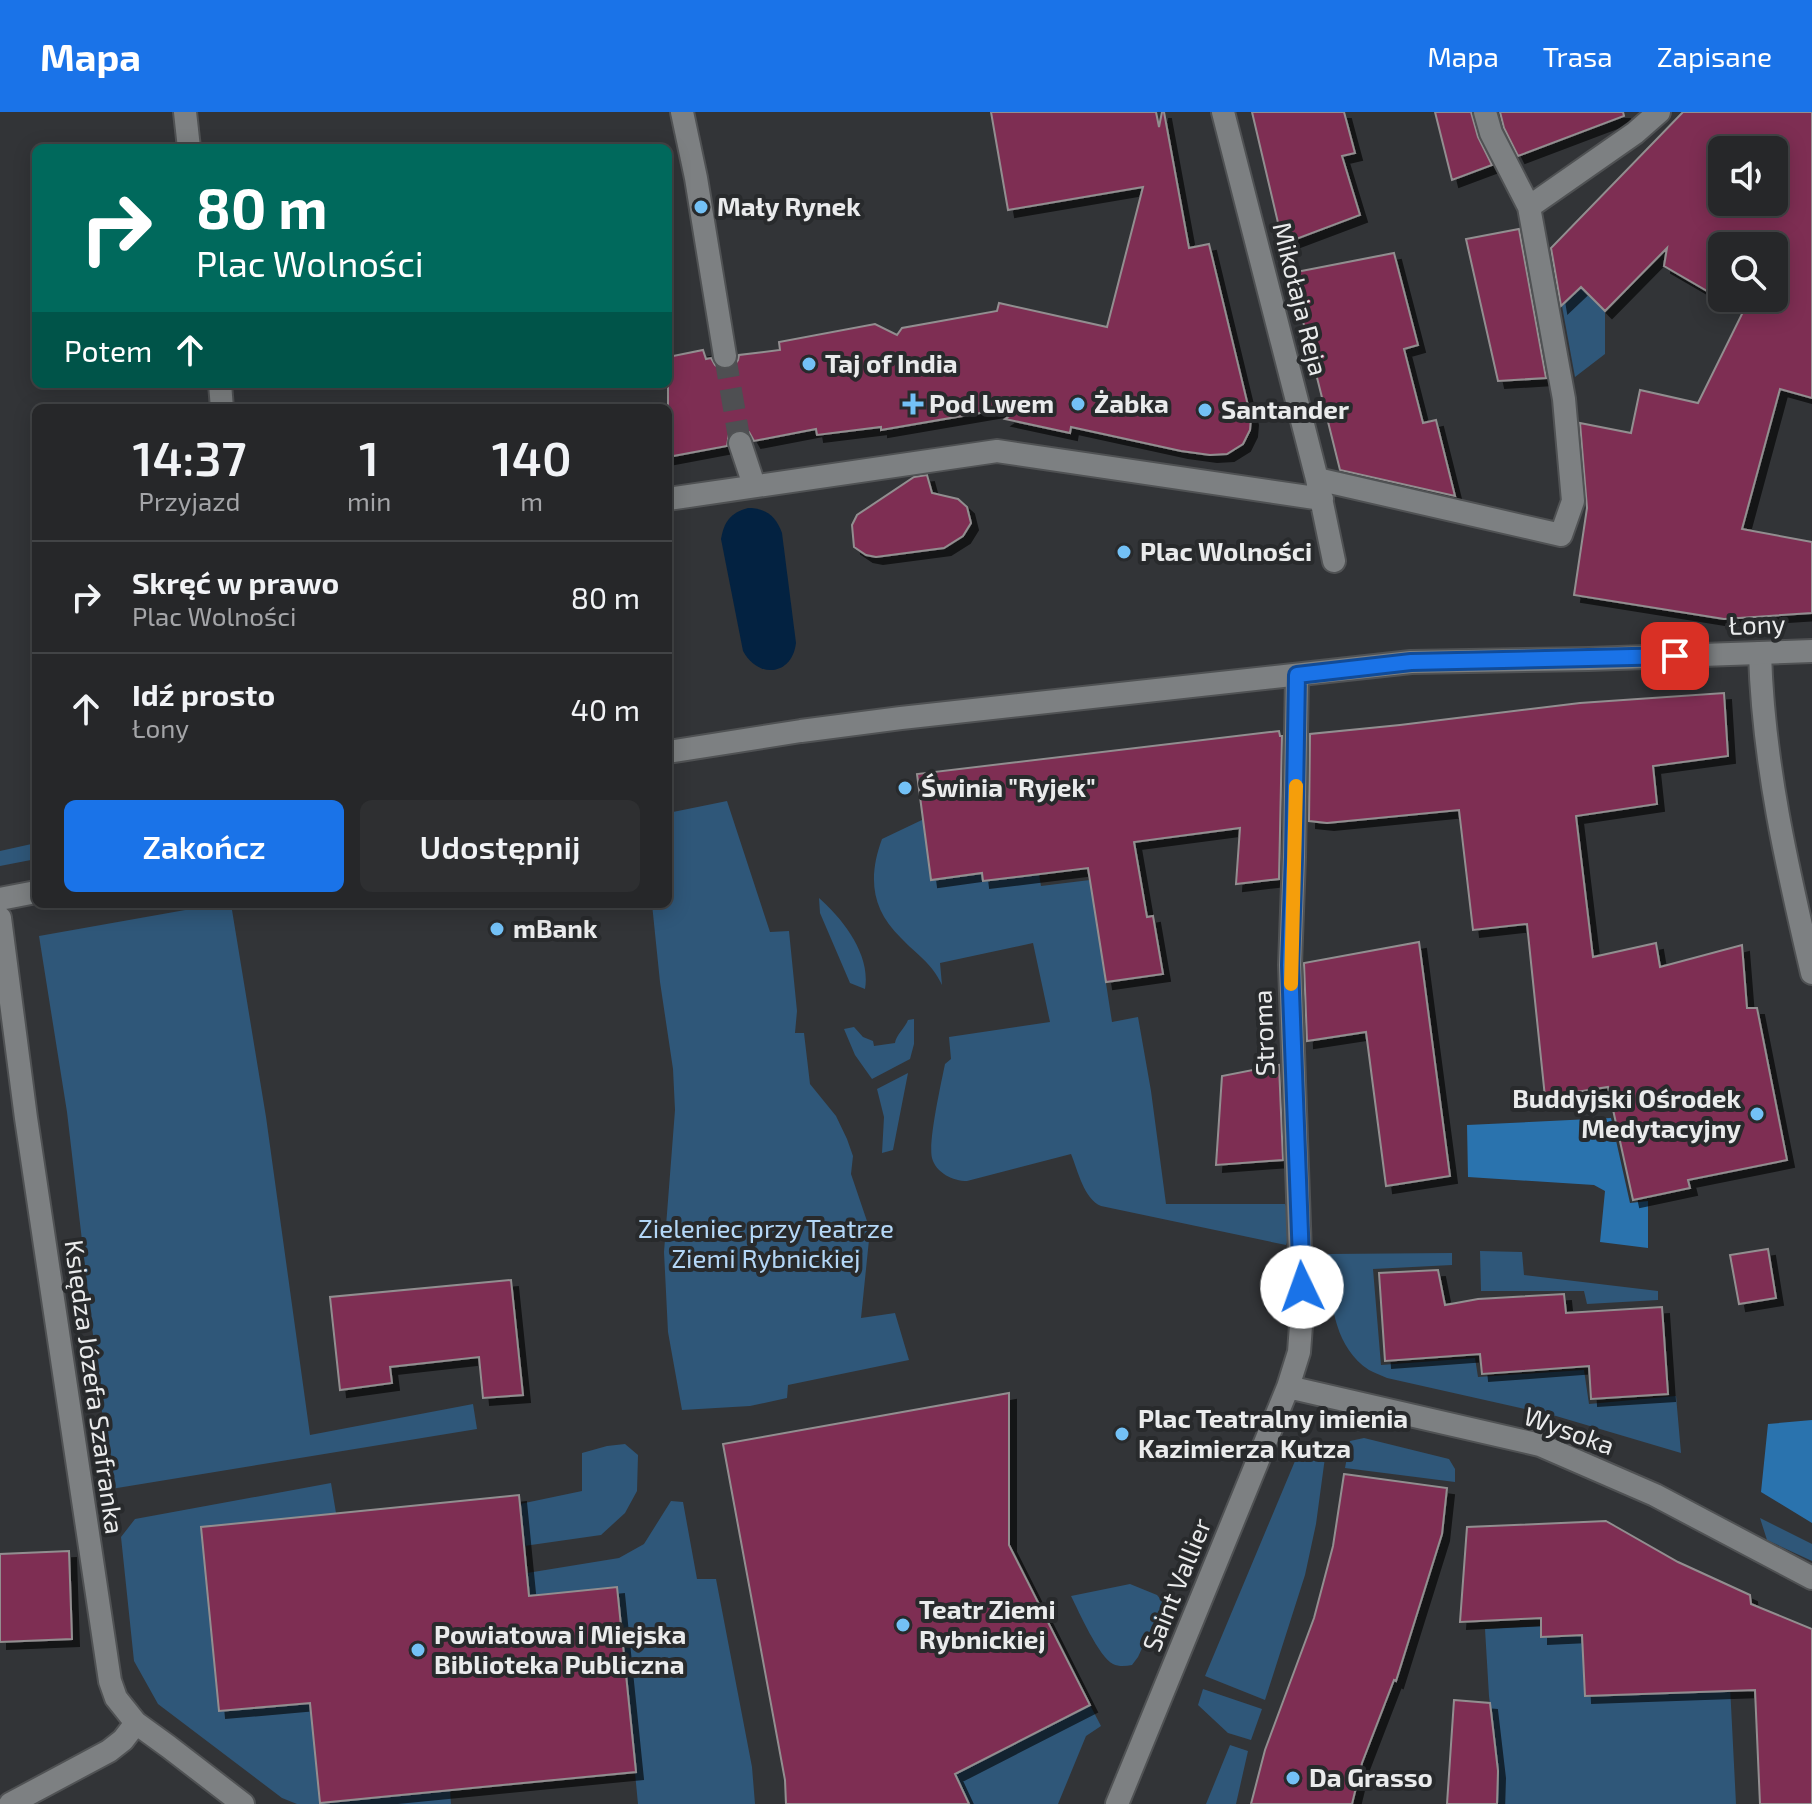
<!DOCTYPE html>
<html lang="pl">
<meta charset="utf-8">
<style>
body{margin:0;font-family:"Exo 2",sans-serif;background:#2e2f31;color:#f1f3f6;height:100vh;display:flex;flex-direction:column;font-size:30px;white-space:nowrap}
*{box-sizing:border-box;margin:0}
p{font-size:26px;color:#a4a5a8}
.icon{flex:none;width:44px;height:44px;fill:none;stroke:currentColor;stroke-width:2;stroke-linecap:round;stroke-linejoin:round}
.map{position:relative;flex:1;overflow:hidden}
.side{position:absolute;left:32px;top:292px;width:640px;height:504px;display:flex;flex-direction:column;background:#262729;border-radius:12px;box-shadow:0 4px 20px #0003,0 0 0 2px #424446}
.side>*{flex:none}
.hud{position:absolute;left:32px;top:32px;width:640px;height:244px;border-radius:12px;box-shadow:0 4px 20px #0003,0 0 0 2px #424446;background:#00695c;color:#fff;overflow:hidden}
.controls{position:absolute;left:1708px;top:24px;display:grid;gap:16px}
.controls a{display:grid;place-items:center;width:80px;height:80px;border-radius:12px;background:#262729;box-shadow:0 4px 20px #0003,0 0 0 2px #424446;font-size:40px}
.pin{position:absolute;display:grid;place-items:center;width:68px;height:68px;color:#fff;margin:-34px;border-radius:16px;box-shadow:0 4px 12px #0006}
.me{position:absolute;width:88px;margin:-44px;rotate:357deg;stroke-linejoin:round;filter:drop-shadow(0 0 6px #0008)}
.turn{display:flex;align-items:center;gap:28px;height:168px;padding:0 32px;font-size:36px}
.turn .icon{width:104px;height:104px;stroke-width:2.5}
.turn b{display:block;font-size:56px;line-height:68px}
.then{display:flex;align-items:center;height:76px;padding:0 32px;background:#0003;gap:16px;font-size:30px}
.eta{display:flex;justify-content:space-evenly;align-items:center;height:136px;text-align:center}
.eta b{font-size:48px;font-weight:600;line-height:56px}
.action{display:flex;gap:16px;margin-top:auto;padding:16px 32px}
.action a{flex:1;height:92px;border-radius:12px;background:#1a73e8;color:#fff;font-size:32px;font-weight:600;line-height:92px;text-align:center}
.action a+a{background:#2e2f31;color:#f1f3f6}
ul{padding:0;list-style:none}
li{display:flex;align-items:center;gap:24px;height:112px;padding:0 32px;border-top:2px solid #424446}
li div{flex:1}
li b{display:block;font-size:30px}
li em{font-style:normal}
header{display:flex;align-items:center;gap:48px;box-sizing:border-box;height:112px;padding:0 40px;background:#1a73e8;color:#fff}
header strong{font-size:38px}
nav{display:flex;gap:44px;margin-inline-start:auto;font-size:28px}
.map>svg:first-child{display:block}
</style>
<header>
<strong>Mapa</strong>
<nav><a>Mapa</a><a>Trasa</a><a>Zapisane</a></nav>
</header>
<div class="map">
<svg width="1812" height="1692" viewBox="0 0 1812 1692">
<defs>
<filter id="shadow"><feDropShadow dx="7" dy="7" stdDeviation="0" flood-color="#0009"/></filter>
</defs>
<rect width="100%" height="100%" fill="#323437"/>
<path fill="#2f5779" d="M1581,175L1605,199V242L1575,265L1562,194Z
M727,689L770,820L789,819L797,899L795,921H804L810,972L836,1004L847,1027L853,1044L851,1062L870,1118L861,1206L895,1201L909,1248L788,1273L787,1286L750,1294L682,1298L668,1220L664,1140L675,998L673,957L660,870L652,792H668V701Z
M924,707L955,753L1039,762L1041,774L1090,768L1112,910L1138,905L1151,979L1166,1092H1285C1293,1107 1293,1117 1286,1133L1101,1094C1084,1087 1078,1059 1071,1042L967,1069C953,1069 936,1061 932,1046C928,1030 941,972 945,952L951,947L949,925L1050,910L1033,831L940,851L942,873C931,850 917,843 901,826C871,797 868,765 882,727Z
M36,731V747L0,754V739Z
M819,786C843,807 871,843 865,877L850,871L820,801Z
M219,792H231L266,1005L310,1323L473,1292L477,1317L111,1377L67,1000L39,824Z
M914,907V932L910,947L872,967L855,943L844,917L854,915L863,925L873,929L874,934L895,931C896,923 905,916 908,908Z
M908,961L893,1038L882,1041L884,1005L877,977Z
M1480,1139L1522,1140L1524,1163L1658,1179V1188L1587,1192L1584,1179H1481Z
M1452,1141V1153L1373,1157L1381,1253L1475,1246L1478,1265L1584,1258L1589,1292L1676,1284L1681,1341L1556,1304L1387,1266C1381,1263 1374,1261 1369,1258C1331,1233 1330,1182 1328,1142Z
M1364,1326L1449,1347L1455,1357V1370L1345,1356L1350,1329Z
M625,1332L638,1343L637,1379L625,1401L601,1423L524,1434L520,1392L582,1379V1341L607,1334Z
M1326,1338L1316,1412L1305,1463L1265,1588L1205,1564L1295,1349L1313,1339Z
M331,1371L336,1401L201,1415L219,1599L310,1591L450,1678L451,1692H297L282,1686L158,1592L134,1549L121,1425L135,1407Z
M671,1389L683,1390L697,1467H716L752,1655L755,1692H638L617,1475L530,1484L527,1461L619,1446L644,1432Z
M1760,1406L1812,1432V1449L1767,1428Z
M1130,1472L1157,1483L1162,1489L1161,1495L1138,1545L1132,1553C1126,1554 1119,1555 1113,1552C1099,1545 1079,1500 1071,1484Z
M1567,1505L1667,1581H1683V1555L1729,1554L1736,1692H1497L1498,1659L1489,1584L1485,1517L1541,1514L1542,1525L1567,1524Z
M1203,1577L1262,1597L1251,1628L1228,1621L1198,1593Z
M1090,1593L1101,1614L1086,1624L1058,1692H962L968,1690L955,1662Z
M1230,1633L1248,1639L1236,1692H1206Z"/>
<path fill="#2a73ae" d="M1611,1006L1630,1091L1648,1089V1136L1600,1130L1605,1079L1594,1073L1468,1065L1467,1013Z
M1812,1308V1411L1761,1380L1768,1312Z"/>
<path fill="#032241" d="M748,396C766,396 776,404 782,421L796,531C792,564 758,567 743,539L721,427C724,410 730,401 748,396Z"/>
<path fill="#7e2f52" stroke="#928e90" stroke-width="2" fill-rule="evenodd" filter="url(#shadow)" d="M991,0H1156L1159,15L1162,0H1164L1189,136L1209,132L1251,306L1250,318L1243,332L1227,342L1210,343L1181,339L1071,315L1070,321L1005,307L1026,293L881,318V315L817,323L816,317L754,329L749,320L742,317L736,318L729,322L727,334L668,345V245L703,238L706,247L711,246L715,253L721,257L728,258L734,254L738,248L739,243L780,238L779,230L875,212L897,223L902,216L997,199L999,191L1107,215L1143,75L1008,98Z
M1252,0H1344L1355,41L1342,44L1360,103L1283,132Z
M1435,0H1471L1478,25L1492,53L1452,68Z
M1500,0H1623L1624,4L1518,44L1504,16Z
M1683,0H1812V286L1780,277L1742,417L1812,430V501L1724,507L1574,483L1587,396L1580,311L1631,321L1640,278L1698,291L1743,200L1664,154L1667,136L1605,199L1581,175L1561,194L1551,136ZM1722,38H1774V90H1722ZM1722,134H1774V186H1722Z
M1519,117L1546,266L1498,269L1466,127Z
M1394,141L1418,233L1404,237L1423,311L1436,308L1455,384L1340,358L1291,161Z
M927,363L932,381L958,387L967,395L971,411L963,424L944,436L876,445L866,443L854,435L852,413L857,403L914,365Z
M1724,581L1728,644L1653,654L1657,692L1576,704L1593,845L1656,831L1660,855L1742,833L1747,896H1757L1787,1048L1688,1068L1690,1076L1633,1088L1608,975L1545,985L1527,812L1473,818L1459,698L1327,711L1309,709L1310,622L1400,613L1580,591Z
M1279,619L1280,624H1282L1279,767L1236,772L1240,716L1134,730L1147,805L1153,804L1163,862L1106,870L1088,756L983,769L982,761L931,768L917,662Z
M1419,830L1450,1064L1386,1074L1366,920L1307,929L1304,851Z
M1279,953L1283,1048L1216,1053L1222,964Z
M1768,1137L1776,1186L1739,1192L1730,1143Z
M1438,1158L1445,1193L1478,1187L1564,1182L1566,1201L1662,1195L1668,1282L1591,1287L1589,1254L1482,1262L1480,1242L1385,1249L1379,1161Z
M511,1168L523,1283L483,1286L479,1245L390,1255L392,1271L340,1278L330,1185Z
M1009,1281V1433L1090,1593L955,1662L969,1692H786L785,1668L723,1332Z
M1344,1362L1447,1376L1442,1422L1396,1569L1394,1568L1362,1651L1352,1692H1251L1265,1638L1314,1506L1333,1434Z
M519,1383L529,1484L617,1475L636,1660L320,1691L310,1591L219,1599L201,1415Z
M1606,1409L1678,1450L1750,1483L1751,1492L1812,1517V1692H1760L1755,1578L1585,1584L1582,1523L1541,1525V1506L1460,1510L1467,1415Z
M69,1439L72,1527L0,1530V1442Z
M1454,1588L1490,1591L1498,1659L1497,1692H1447Z"/>
<g fill="none" stroke-linecap="round" stroke-linejoin="round">
<path stroke="#4e4f52" stroke-width="22" stroke-dasharray="22 11" stroke-linecap="butt" d="M725,244L740,331"/>
<defs>
<path id="pedestrian" d="M185,0L189,36
M682,0L696,66L725,244
M1223,0L1317,367L1334,449
M1529,95L1635,21L1659,0
M220,272L222,296
M740,331L754,373
M1317,367L1561,423L1573,389L1564,287L1529,95L1491,21L1485,0
M668,387L997,339L1322,387"/>
<path id="minor" d="M1760,541C1763,650 1787,755 1812,861
M0,806L26,1006L110,1569L116,1586L136,1611L169,1635L243,1692
M1288,1275L1540,1333L1655,1383L1812,1466
M10,1692L109,1639L123,1628L136,1611
M1117,1692L1288,1275L1299,1240L1302,1200L1290,853L1294,745L1297,563"/>
<path id="tertiary" d="M668,640L801,619L901,606L1411,550L1589,547L1812,539
M0,787L36,780"/>
</defs>
<use href="#pedestrian" stroke="#505254" stroke-width="26"/>
<use href="#minor" stroke="#505254" stroke-width="26"/>
<use href="#tertiary" stroke="#505254" stroke-width="26"/>
<use href="#pedestrian" stroke="#7d8082" stroke-width="22"/>
<use href="#minor" stroke="#7d8082" stroke-width="22"/>
<use href="#tertiary" stroke="#7d8082" stroke-width="22"/>
</g>
<g fill="none" stroke-linecap="round" stroke-linejoin="round">
<defs>
<path id="route" d="M1302,1175L1290,853L1294,745L1297,563L1411,550L1675,544"/>
</defs>
<use href="#route" stroke="#114b97" stroke-width="20"/>
<use href="#route" stroke="#1a73e8" stroke-width="14"/>
<path stroke="#f59e0b" stroke-width="14" d="M1291,872L1296,674"/>
</g>
<g fill="#73c1f6" stroke="#282a2c" stroke-width="3">
<circle cx="701" cy="95" r="8"/>
<circle cx="809" cy="252" r="8"/>
<path d="M909 280h8v8h8v8h-8v8h-8v-8h-8v-8h8z"/>
<circle cx="1078" cy="292" r="8"/>
<circle cx="1205" cy="298" r="8"/>
<circle cx="1124" cy="440" r="8"/>
<circle cx="905" cy="676" r="8"/>
<circle cx="497" cy="817" r="8"/>
<circle cx="1757" cy="1002" r="8"/>
<circle cx="1122" cy="1322" r="8"/>
<circle cx="903" cy="1513" r="8"/>
<circle cx="418" cy="1538" r="8"/>
<circle cx="1293" cy="1666" r="8"/>
</g>
<g text-anchor="middle" stroke-width="8" stroke-linejoin="round" paint-order="stroke">
<g font-size="26" font-weight="bold" fill="#eaebec" stroke="#282a2c" text-anchor="start">
<text x="717" y="104">Mały Rynek</text>
<text x="825" y="261">Taj of India</text>
<text x="929" y="301">Pod Lwem</text>
<text x="1094" y="301">Żabka</text>
<text x="1221" y="307">Santander</text>
<text x="1140" y="449">Plac Wolności</text>
<text x="921" y="685">Świnia "Ryjek"</text>
<text x="513" y="826">mBank</text>
<text x="1741" y="996" text-anchor="end">Buddyjski Ośrodek<tspan x="1741" dy="30">Medytacyjny</tspan></text>
<text x="1138" y="1316">Plac Teatralny imienia<tspan x="1138" dy="30">Kazimierza Kutza</tspan></text>
<text x="919" y="1507">Teatr Ziemi<tspan x="919" dy="30">Rybnickiej</tspan></text>
<text x="434" y="1532">Powiatowa i Miejska<tspan x="434" dy="30">Biblioteka Publiczna</tspan></text>
<text x="1309" y="1675">Da Grasso</text>
</g>
<g font-size="26" fill="#eaebec" stroke="#282a2c">
<text transform="translate(1300 187) rotate(76)" y="9">Mikołaja Reja</text>
<text transform="translate(1757 513) rotate(-2)" y="9">Łony</text>
<text transform="translate(1264 921) rotate(-92)" y="9">Stroma</text>
<text transform="translate(94 1275) rotate(82)" y="9">Księdza Józefa Szafranka</text>
<text transform="translate(1569 1319) rotate(20)" y="9">Wysoka</text>
<text transform="translate(1177 1473) rotate(-68)" y="9">Saint Vallier</text>
</g>
<g font-size="26" fill="#b4d7f7" stroke="#282a2c">
<text x="766" y="1126">Zieleniec przy Teatrze<tspan x="766" dy="30">Ziemi Rybnickiej</tspan></text>
</g>
</g>
</svg>
<div class="controls">
<a><svg class="icon" aria-label="sound" viewBox="0 0 24 24"><path d="M4 9h4l5-4v14l-5-4H4zM17 9q2 3 0 6"/></svg></a>
<a><svg class="icon" aria-label="search" viewBox="0 0 24 24"><circle cx="10" cy="10" r="6"/><path d="M15 15l6 6"/></svg></a>
</div>
<div class="pin" style="left:1675px;top:544px;background:#d93025"><svg class="icon" aria-label="arrive" viewBox="0 0 24 24"><path d="M6 21V4h12l-3 4 3 4H6"/></svg></div>
<svg class="me" style="left:1302px;top:1175px" viewBox="-20 -20 40 40"><circle r="19" fill="#fff"/><path d="M0-13L10 11 0 6-10 11z" fill="#1a73e8"/></svg>
<div class="hud">
<div class="turn"><svg class="icon" aria-label="right" viewBox="0 0 24 24"><path d="M7 20v-9h11M14 6l5 5-5 5"/></svg><div><b>80 m</b>Plac Wolności</div></div>
<div class="then">Potem<svg class="icon" aria-label="ahead" viewBox="0 0 24 24"><path d="M12 20V5M6 11l6-6 6 6"/></svg></div>
</div>
<section class="side">
<div class="eta">
<div><b>14:37</b><p>Przyjazd</p></div>
<div><b>1</b><p>min</p></div>
<div><b>140</b><p>m</p></div>
</div>
<ul>
<li><svg class="icon" aria-label="right" viewBox="0 0 24 24"><path d="M7 20v-9h11M14 6l5 5-5 5"/></svg><div><b>Skręć w prawo</b><p>Plac Wolności</p></div><em>80 m</em></li>
<li><svg class="icon" aria-label="ahead" viewBox="0 0 24 24"><path d="M12 20V5M6 11l6-6 6 6"/></svg><div><b>Idź prosto</b><p>Łony</p></div><em>40 m</em></li>
</ul>
<div class="action"><a>Zakończ</a><a>Udostępnij</a></div>
</section>
</div>
